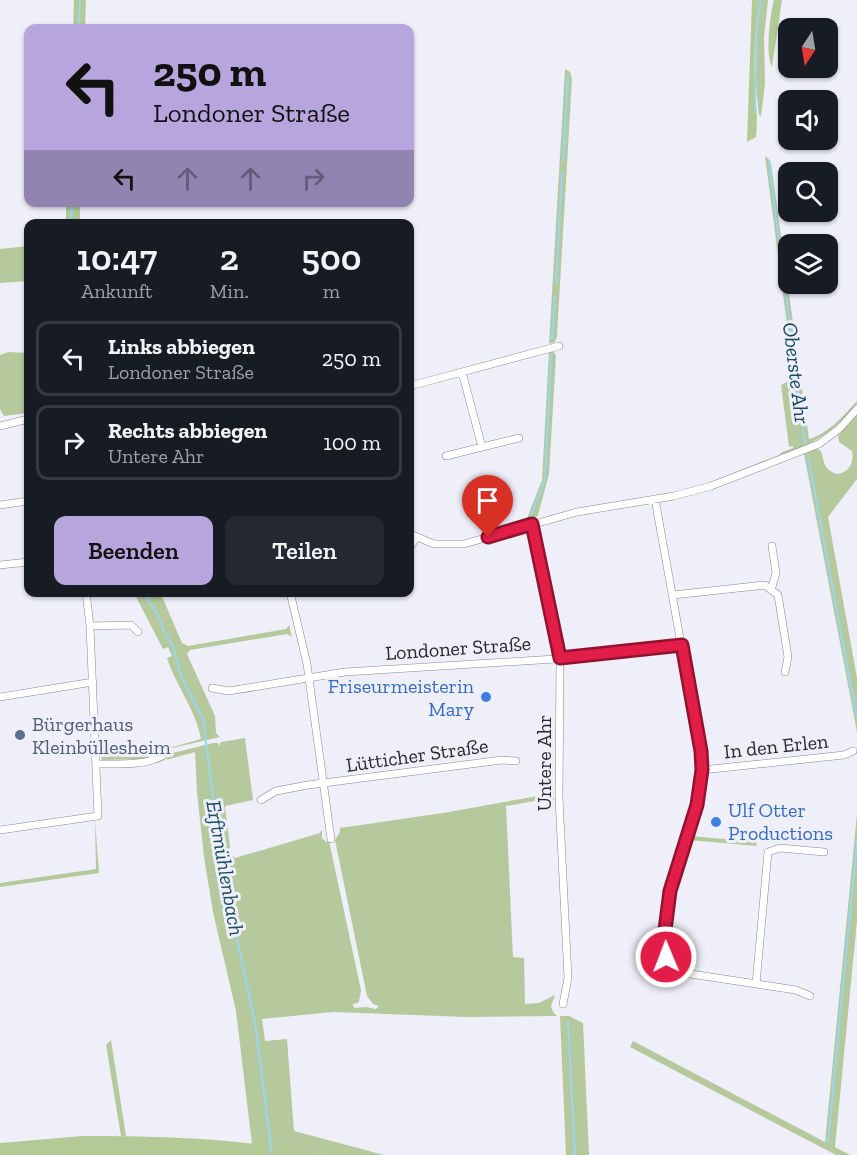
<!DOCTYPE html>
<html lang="de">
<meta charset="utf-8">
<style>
body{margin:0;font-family:"Zilla Slab",serif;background:#242831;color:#f1f3f6;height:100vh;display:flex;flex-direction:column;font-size:22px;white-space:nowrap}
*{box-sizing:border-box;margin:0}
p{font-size:20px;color:#9ea1a6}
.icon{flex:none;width:33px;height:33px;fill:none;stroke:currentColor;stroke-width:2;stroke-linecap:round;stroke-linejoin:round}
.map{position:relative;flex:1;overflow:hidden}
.drawer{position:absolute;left:24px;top:219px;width:390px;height:378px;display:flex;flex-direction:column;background:#171b24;border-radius:12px;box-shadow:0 2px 4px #0004}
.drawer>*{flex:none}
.banner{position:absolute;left:24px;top:24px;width:390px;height:183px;border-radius:12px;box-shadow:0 2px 4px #0004;background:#b7a5dd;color:#111;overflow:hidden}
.needle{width:39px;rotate:192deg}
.buttons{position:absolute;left:778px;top:18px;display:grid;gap:12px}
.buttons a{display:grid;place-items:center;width:60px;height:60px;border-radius:12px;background:#171b24;box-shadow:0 2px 4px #0004;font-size:30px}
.pin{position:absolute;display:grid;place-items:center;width:51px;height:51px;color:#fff;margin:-62px -26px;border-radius:50% 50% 50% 0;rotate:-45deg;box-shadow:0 0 6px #0007}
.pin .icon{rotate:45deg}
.me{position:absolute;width:66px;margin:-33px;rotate:359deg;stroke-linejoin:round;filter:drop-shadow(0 0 4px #0008)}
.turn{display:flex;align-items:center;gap:21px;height:126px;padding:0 30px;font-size:27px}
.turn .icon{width:78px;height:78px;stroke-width:2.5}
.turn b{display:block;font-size:42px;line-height:51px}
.lanes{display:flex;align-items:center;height:57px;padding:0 30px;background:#0003;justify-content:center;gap:30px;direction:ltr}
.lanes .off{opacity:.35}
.eta{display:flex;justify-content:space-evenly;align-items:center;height:102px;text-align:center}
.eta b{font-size:36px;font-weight:600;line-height:42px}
.primary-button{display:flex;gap:12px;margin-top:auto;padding:12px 30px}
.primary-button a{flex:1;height:69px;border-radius:12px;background:#b7a5dd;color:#111;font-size:24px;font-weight:600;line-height:69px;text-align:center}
.primary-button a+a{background:#242831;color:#f1f3f6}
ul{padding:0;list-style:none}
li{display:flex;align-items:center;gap:18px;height:75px;margin:0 12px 9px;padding:0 18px;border:3px solid #363941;border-radius:12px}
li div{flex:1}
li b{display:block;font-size:22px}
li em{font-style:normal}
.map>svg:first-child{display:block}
</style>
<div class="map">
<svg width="857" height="1155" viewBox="0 0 857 1155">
<rect width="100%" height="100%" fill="#eeeff9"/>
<path fill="#b5c99c" d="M758,0H768L764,37L765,84L761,116L759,115C754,76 754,39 758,0Z
M565,69L570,72L572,79L557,336L555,342L549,344Z
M765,156L768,158L771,163L809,439C829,433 843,416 857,401V404C832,432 817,443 781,455L780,453L793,448V446L789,447L781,385L794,378Z
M28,246V281L0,283V249Z
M549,351L554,352L556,356L549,474L538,515L534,520L526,521L542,480Z
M8,352L28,353V413L4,416L0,409V355Z
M857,415V479L828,517L857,678V732L804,454L815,449L820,450C824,456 822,462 827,468C839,482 856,468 852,451L839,442L838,436Z
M134,593H154L156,596L161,594L182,643L188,646L286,629L289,625L292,637L287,634L190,650L187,654L215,716L216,733L220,737L159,751L201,739C196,710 176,686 167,658L172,656L168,647L163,649Z
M245,738L253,800L225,806L231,855L235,858L320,833L322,830V838L326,842L329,841L361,990L359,1002L352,1005L355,1008L366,1007L376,1009L379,1006L373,1004L367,996L335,840L340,832V828L443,813L532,797L550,793L554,789V801L551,798L506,806L513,957L524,958L525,1004L539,1003L555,995L551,1006L553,1012L557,1016L467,1017L333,1012L262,1019L265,1041L287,1039L294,1131L384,1155H322L252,1144L236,1011L213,912L204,857L197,792L195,752L151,764L167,759L169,754L213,743H218L219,746L221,742Z
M154,752V755L141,759L102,760L101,756Z
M857,814V921L835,1147L850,1155H836L630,1047L633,1041L825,1142Z
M95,820L99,873L0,887V883L96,869Z
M691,836L757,842L756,846L689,840Z
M560,1016H569L583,1023L589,1155H566Z
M111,1040L126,1136H121L106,1045Z"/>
<path fill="#b3ca96" d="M74,0H86L85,28H73Z
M752,0H758C755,29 754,57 755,85C756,105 758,117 756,137L747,142Z
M774,0H782L772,67C765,54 770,15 774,0Z
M66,203H80V223H66Z
M83,1136C163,1136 243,1138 322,1155H0V1143Z"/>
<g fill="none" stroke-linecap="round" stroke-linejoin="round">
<path stroke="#99d6f3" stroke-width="2" d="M79,28L80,0
M755,110L757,25L761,0
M563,161L568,76
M769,161L805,443
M71,224L72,202
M556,285L562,172
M552,339L555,296
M808,457L857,718
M530,518L545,479L551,355
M145,592L149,602L158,614L164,631L173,647L183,681L203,719L222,869L255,1023L272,1154
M568,1022L575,1155
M828,1142L857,841"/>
<defs>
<path id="minor" d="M462,372L482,447
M410,386L559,346
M0,426L28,419
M446,456L519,438
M655,499L702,761C702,777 701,792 696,807C686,838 650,935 669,963C672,969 678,971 684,973L796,990L810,996
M0,505L28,501
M532,524L560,658L559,798L568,978L563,1004
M410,534L434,544H464L577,512L674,496L711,486L819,444L840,428L857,409
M410,547L416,538
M0,565L28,562
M771,590L776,573L772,546
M290,592L307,664L331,839
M673,595L765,585L778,595L788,657L785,672
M90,626L131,625L138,632
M212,688L229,691L345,672L571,658L682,645
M0,697L93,682
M96,764C115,764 152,766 166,753
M702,770L844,755L853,751
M261,800L276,791L308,785L502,760L516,761
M0,830L98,816L90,626L86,592
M756,984L768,852L780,848L824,852"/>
</defs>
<use href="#minor" stroke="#878891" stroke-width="8"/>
<use href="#minor" stroke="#fff" stroke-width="7"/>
</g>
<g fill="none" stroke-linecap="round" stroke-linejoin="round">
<defs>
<path id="route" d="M488,537L532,524L560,658L682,645L701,751L702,770L697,805L670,891L664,938L666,957"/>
</defs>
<use href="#route" stroke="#92132f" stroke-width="15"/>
<use href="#route" stroke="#e11d48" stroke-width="10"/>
</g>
<g fill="#3f7fe0" stroke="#eeeff9" stroke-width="2">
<circle cx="486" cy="697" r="6"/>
<circle cx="716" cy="822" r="6"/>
</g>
<circle fill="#5c6f8a" stroke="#eeeff9" stroke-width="2" cx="20" cy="735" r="6"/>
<g text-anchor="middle" stroke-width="6" stroke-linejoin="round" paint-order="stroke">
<g font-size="20" fill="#28292c" stroke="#eeeff9">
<text transform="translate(458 648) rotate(-4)" y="7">Londoner Straße</text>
<text transform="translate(776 746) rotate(-6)" y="7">In den Erlen</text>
<text transform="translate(417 755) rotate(-8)" y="7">Lütticher Straße</text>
<text transform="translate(544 763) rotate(-90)" y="7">Untere Ahr</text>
</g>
<g font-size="20" fill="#366cbe" stroke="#eeeff9" text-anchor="end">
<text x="474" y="693">Friseurmeisterin<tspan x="474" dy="23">Mary</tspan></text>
<text x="728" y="817" text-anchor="start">Ulf Otter<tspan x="728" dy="23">Productions</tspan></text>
</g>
<g font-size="20" fill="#4e5e75" stroke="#eeeff9" text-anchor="start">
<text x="32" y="731">Bürgerhaus<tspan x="32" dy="23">Kleinbüllesheim</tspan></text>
</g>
<g font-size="21" font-style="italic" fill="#184a5f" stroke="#eeeff9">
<text transform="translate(796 373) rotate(83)" y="7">Oberste Ahr</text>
<text transform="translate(225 868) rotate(80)" y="7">Erftmühlenbach</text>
</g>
</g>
</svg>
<div class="buttons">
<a><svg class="needle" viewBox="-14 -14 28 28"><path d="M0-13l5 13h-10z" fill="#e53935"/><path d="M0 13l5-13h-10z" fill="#9ea1a6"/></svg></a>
<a><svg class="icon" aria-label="sound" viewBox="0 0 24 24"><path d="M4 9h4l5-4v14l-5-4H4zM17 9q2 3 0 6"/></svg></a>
<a><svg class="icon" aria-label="search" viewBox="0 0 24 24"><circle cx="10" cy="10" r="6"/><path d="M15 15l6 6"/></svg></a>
<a><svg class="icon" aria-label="layers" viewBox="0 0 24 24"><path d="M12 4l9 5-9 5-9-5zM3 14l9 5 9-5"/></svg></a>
</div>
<div class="pin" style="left:488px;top:537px;background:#d93025"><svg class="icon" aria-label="arrive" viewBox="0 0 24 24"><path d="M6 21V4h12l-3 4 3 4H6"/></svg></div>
<svg class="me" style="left:666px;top:957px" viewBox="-20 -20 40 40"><circle r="17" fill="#e11d48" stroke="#fff" stroke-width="3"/><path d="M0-11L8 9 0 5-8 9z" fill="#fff"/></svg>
<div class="banner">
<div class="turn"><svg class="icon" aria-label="left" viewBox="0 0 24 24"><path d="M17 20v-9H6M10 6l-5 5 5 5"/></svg><div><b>250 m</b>Londoner Straße</div></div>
<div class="lanes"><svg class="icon" aria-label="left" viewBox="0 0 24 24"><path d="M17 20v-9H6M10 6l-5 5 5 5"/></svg><svg class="icon off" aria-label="ahead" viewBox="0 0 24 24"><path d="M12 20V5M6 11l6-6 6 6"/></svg><svg class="icon off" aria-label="ahead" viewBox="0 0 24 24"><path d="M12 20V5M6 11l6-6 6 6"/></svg><svg class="icon off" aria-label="right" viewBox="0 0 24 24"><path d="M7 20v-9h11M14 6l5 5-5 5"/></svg></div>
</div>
<section class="drawer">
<div class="eta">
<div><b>10:47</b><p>Ankunft</p></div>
<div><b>2</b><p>Min.</p></div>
<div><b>500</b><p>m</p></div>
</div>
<ul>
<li><svg class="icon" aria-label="left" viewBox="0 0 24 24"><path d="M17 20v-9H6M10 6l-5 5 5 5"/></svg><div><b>Links abbiegen</b><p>Londoner Straße</p></div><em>250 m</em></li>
<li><svg class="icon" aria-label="right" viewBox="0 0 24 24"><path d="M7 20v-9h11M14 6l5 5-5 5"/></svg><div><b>Rechts abbiegen</b><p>Untere Ahr</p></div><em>100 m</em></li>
</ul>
<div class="primary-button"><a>Beenden</a><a>Teilen</a></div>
</section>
</div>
